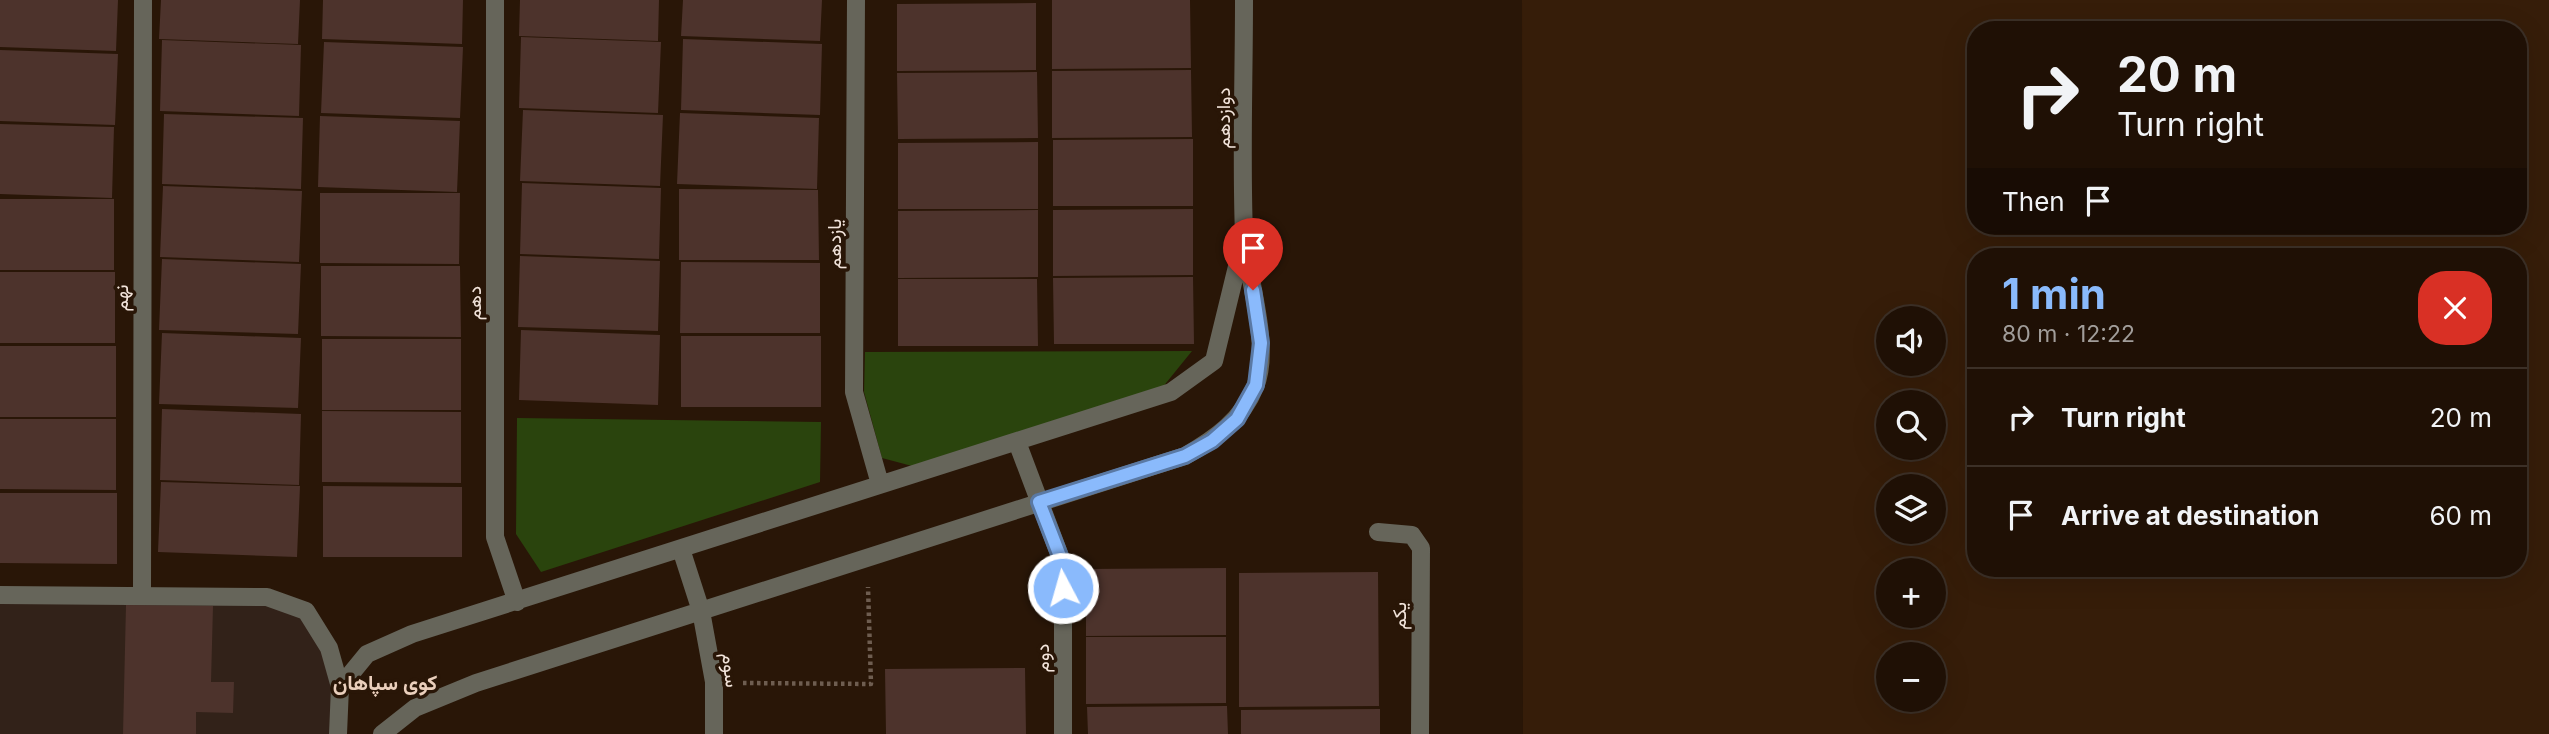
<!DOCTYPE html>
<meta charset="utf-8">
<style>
body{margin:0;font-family:Inter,Vazirmatn,sans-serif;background:#27190f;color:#f1f3f6;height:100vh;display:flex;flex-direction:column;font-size:26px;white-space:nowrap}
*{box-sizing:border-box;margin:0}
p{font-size:23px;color:#a19d9a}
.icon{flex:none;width:38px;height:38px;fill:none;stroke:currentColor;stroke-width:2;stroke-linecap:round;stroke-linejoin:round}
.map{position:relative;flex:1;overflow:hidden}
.panel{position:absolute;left:1967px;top:248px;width:560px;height:329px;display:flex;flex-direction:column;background:#1f1005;border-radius:28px;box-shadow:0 7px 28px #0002,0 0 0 2px #3c3027}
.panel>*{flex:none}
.top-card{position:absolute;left:1967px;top:21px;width:560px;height:214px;border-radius:28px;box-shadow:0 7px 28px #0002,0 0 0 2px #3c3027;background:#1f1005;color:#f1f3f6;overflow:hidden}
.buttons{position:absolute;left:1876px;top:306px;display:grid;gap:14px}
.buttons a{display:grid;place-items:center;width:70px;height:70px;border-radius:50%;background:#1f1005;box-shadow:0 7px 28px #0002,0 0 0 2px #3c3027;font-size:35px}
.pin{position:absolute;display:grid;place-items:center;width:60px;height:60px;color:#fff;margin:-72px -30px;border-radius:50% 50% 50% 0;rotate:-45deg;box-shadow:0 0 7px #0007}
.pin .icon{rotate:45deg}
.me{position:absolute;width:77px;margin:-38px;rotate:354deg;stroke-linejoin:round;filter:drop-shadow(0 0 5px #0008)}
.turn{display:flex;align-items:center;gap:24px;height:147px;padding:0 35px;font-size:32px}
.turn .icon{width:91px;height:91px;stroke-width:2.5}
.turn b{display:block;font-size:49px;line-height:60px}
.then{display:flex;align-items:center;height:66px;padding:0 35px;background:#0003;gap:14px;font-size:26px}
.round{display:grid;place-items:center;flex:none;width:74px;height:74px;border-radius:28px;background:#27190f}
.head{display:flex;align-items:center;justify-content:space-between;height:119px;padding:0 35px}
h1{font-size:42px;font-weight:700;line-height:52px;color:#8abafc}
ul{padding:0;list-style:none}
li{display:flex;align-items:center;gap:21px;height:98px;padding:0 35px;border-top:2px solid #3c3027}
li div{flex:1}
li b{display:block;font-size:26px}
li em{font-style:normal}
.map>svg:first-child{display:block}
</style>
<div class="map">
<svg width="2549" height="734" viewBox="0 0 2549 734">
<rect width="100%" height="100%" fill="#291607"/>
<path fill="#361d09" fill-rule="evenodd" d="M1522,0H2549V734H1523ZM1976,30H2518V226H1976ZM1976,257H2518V569H1976ZM1888,318H1934V364H1888ZM1888,402H1934V448H1888ZM1888,486H1934V532H1888ZM1888,570H1934V616H1888ZM1888,654H1934V700H1888Z"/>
<path fill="#322219" d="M0,595L267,597L306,611L329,648L338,734H0Z"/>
<path fill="#2a440d" d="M1192,351L1162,388L912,466L882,458L864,392L865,352Z
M517,418L821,422L820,482L541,572L516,534Z"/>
<path fill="#4d332c" d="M0,0H118L116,51L0,47Z
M161,0H300L298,44L159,39Z
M323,0H463L462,44L322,39Z
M520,0H659L658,41L519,36Z
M683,0H822L820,41L681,36Z
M1052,0H1190L1191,68L1052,69Z
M1036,3V70L897,71V4Z
M521,37L661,42L658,113L519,108Z
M683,39L822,44L820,115L681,110Z
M162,40L301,45L299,116L160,111Z
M324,42L463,47L460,118L321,113Z
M0,50L118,54L115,125L0,121Z
M1191,70L1192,137L1052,138V71Z
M1037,72L1038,138L898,139L897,73Z
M523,110L663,115L660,186L520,181Z
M680,113L819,118L817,189L677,184Z
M164,114L303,118L301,189L162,184Z
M320,116L460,121L457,192L318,187Z
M0,124L114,127L112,198L0,194Z
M1193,139V206H1053V140Z
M1038,142V209H898V143Z
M522,183L661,188L659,259L520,254Z
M163,186L302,191L299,262L160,257Z
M679,189L818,190L819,260H679Z
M320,193H460L459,264L320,263Z
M0,199H114V270H0Z
M1193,209V275L1053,276V210Z
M1038,210V277L898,278V211Z
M520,256L660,261L658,331L518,327Z
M162,259L301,264L298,334L159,330Z
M681,262L820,263V333H680Z
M321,266H460L461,337L321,336Z
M0,272H115V343H0Z
M1193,277L1194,344H1054L1053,278Z
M898,279H1037L1038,346H898Z
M521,330L660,335L658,405L519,400Z
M162,333L301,338L298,408L159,404Z
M681,336H821V407H681Z
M322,339H461V410H322Z
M0,346H116V417H0Z
M162,409L301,414L299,485L160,480Z
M322,411L461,412V483L322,482Z
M0,419H116V490L0,489Z
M161,482L300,486L297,557L158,552Z
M323,486L462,487V557H323Z
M0,493H117V564L0,563Z
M1226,568V635L1086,636V569Z
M1378,572L1379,706L1239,707V573Z
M126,605L213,606L211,682H234L233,713L196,712V734H123Z
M1086,637H1226V703L1086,704Z
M1025,668L1026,734H886L885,669Z
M1227,706L1228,734H1088L1087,707Z
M1380,709V734H1241V710Z"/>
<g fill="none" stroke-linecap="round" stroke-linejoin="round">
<path stroke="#6e5d50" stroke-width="4.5" stroke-dasharray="3.5 3.5" stroke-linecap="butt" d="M743,683L871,684L868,587"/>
<path stroke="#66655a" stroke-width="18" d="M495,0V537L517,602
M856,0L854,392L880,484
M1017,442L1063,564V734
M1378,532L1412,535L1421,548L1420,734
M681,549L701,611L714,682V734
M0,595L267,597L306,611L329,648L340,687
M142,595L143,0
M338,734L340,687L367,654L412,634L1171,392L1214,361L1242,246
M382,734L415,708L476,683L1185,456C1215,439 1242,420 1255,387C1272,345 1247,279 1244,234C1241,157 1244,78 1244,0"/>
</g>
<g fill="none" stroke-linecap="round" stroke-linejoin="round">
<defs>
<path id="route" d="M1063,588V564L1039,502L1185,456L1212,441L1237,419L1256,385L1261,343L1253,290"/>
</defs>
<use href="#route" stroke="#5a79a4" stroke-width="18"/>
<use href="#route" stroke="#8abafc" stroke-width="12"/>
</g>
<g text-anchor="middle" stroke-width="7" stroke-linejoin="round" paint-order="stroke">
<g font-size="19" fill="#f2e4db" stroke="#291607">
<text transform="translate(1223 118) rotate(-90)" y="7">دوازدهم</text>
<text transform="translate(834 244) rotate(-90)" y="7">یازدهم</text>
<text transform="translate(121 298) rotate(-90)" y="7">نهم</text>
<text transform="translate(474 303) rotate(-90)" y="7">دهم</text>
<text transform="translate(1399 616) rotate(-90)" y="7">یکم</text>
<text transform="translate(1042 658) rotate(-90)" y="7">دوم</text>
<text transform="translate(731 670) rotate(83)" y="7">سوم</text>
</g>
<g font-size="21" font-weight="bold" fill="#eacfbc" stroke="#291607">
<text x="385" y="690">کوی سپاهان</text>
</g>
</g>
</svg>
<div class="buttons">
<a><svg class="icon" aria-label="sound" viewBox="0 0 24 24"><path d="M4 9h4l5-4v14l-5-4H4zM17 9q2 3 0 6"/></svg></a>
<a><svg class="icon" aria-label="search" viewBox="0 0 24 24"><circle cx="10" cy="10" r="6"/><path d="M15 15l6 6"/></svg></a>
<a><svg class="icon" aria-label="layers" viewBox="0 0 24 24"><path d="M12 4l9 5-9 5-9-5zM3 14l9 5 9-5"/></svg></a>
<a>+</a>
<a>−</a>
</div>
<div class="pin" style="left:1253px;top:290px;background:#d93025"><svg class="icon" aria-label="arrive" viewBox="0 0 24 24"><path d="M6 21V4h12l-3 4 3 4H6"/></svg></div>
<svg class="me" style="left:1063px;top:588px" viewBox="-20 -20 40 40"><circle r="17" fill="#8abafc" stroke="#fff" stroke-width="3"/><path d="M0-11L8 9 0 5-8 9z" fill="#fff"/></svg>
<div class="top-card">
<div class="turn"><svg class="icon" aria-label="right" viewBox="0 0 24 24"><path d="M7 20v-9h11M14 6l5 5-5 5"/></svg><div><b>20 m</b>Turn right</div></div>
<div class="then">Then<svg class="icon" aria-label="arrive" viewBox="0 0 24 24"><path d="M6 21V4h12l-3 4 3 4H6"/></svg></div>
</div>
<section class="panel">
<div class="head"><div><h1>1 min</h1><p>80 m · 12:22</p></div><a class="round" style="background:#d93025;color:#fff"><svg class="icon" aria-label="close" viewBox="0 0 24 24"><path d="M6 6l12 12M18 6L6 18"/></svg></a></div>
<ul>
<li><svg class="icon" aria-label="right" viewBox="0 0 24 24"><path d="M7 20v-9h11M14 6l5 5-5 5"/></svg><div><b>Turn right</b></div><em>20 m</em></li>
<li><svg class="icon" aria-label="arrive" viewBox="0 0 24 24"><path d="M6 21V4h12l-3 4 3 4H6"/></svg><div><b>Arrive at destination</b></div><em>60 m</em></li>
</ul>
</section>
</div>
